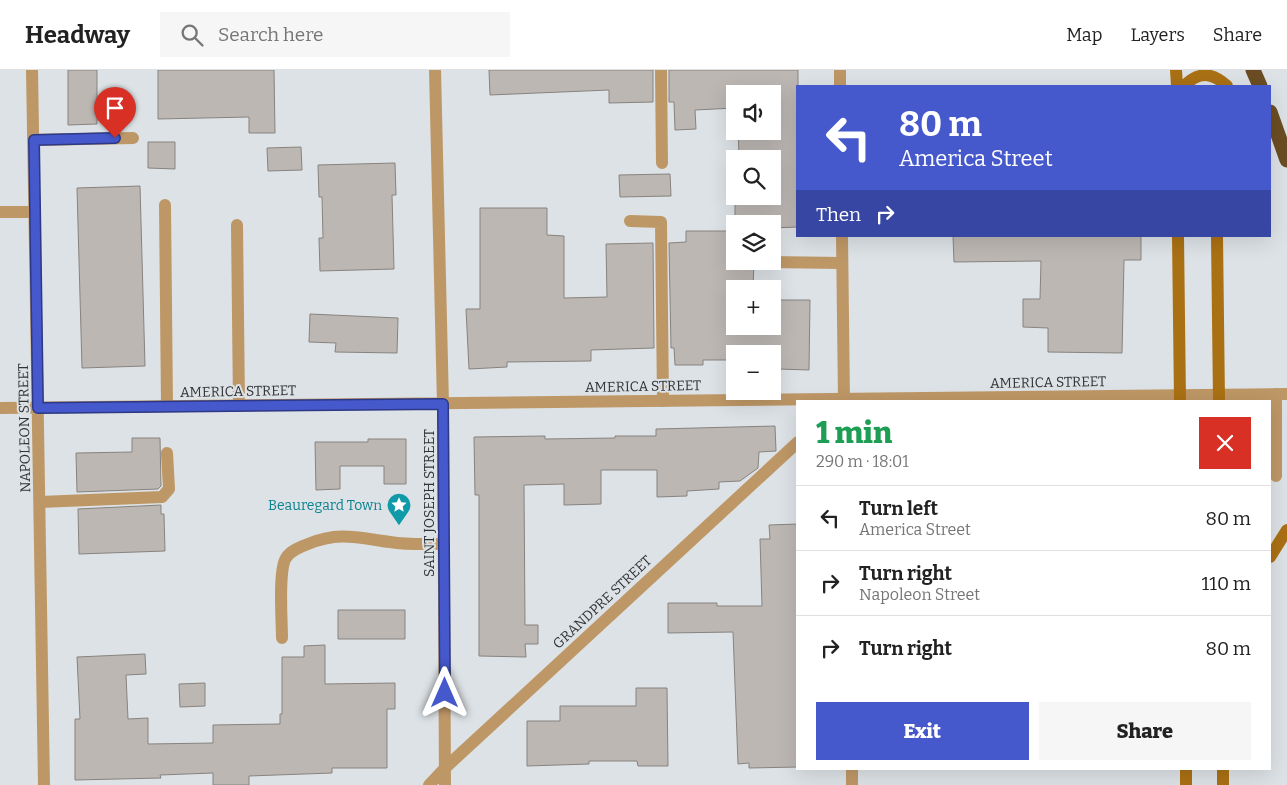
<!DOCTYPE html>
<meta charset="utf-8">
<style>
body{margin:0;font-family:Bitter,serif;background:#f6f6f6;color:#222;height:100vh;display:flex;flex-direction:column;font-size:19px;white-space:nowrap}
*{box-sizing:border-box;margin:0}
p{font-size:16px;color:#767676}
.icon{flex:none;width:28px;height:28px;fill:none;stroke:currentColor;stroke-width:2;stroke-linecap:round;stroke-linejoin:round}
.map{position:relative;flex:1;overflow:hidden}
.side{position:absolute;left:796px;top:330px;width:475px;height:370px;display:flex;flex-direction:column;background:#fff;border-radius:0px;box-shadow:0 5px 20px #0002}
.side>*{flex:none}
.guide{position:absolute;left:796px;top:15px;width:475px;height:152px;border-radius:0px;box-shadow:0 5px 20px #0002;background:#4558cc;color:#fff;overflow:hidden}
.controls{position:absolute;left:726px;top:15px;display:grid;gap:10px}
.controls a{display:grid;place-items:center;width:55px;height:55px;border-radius:0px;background:#fff;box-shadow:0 5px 20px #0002;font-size:25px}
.pin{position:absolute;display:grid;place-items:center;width:42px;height:42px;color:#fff;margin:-51px -21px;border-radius:50% 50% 50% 0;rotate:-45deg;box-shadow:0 0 5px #0007}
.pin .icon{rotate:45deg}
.me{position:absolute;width:55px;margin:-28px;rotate:0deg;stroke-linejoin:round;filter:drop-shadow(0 0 4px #0008)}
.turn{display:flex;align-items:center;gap:18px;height:105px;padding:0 20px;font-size:22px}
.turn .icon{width:65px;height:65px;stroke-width:2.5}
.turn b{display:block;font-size:35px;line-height:42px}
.then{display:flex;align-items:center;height:48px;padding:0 20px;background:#0003;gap:10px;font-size:19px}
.round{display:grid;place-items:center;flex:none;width:52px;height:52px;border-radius:0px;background:#f6f6f6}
.headline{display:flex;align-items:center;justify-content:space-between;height:85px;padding:0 20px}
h1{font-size:30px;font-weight:800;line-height:38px;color:#1e9e55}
.action{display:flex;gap:10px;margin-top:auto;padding:10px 20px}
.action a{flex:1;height:58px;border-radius:0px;background:#4558cc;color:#fff;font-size:20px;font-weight:800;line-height:58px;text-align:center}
.action a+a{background:#f6f6f6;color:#222}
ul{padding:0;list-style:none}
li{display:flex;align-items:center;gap:15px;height:65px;padding:0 20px;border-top:1px solid #e0e0e0}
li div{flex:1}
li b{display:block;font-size:19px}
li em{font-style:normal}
header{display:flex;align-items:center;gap:30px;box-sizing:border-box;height:70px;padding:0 25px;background:#fff;border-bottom:1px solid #e0e0e0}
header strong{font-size:24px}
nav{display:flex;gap:28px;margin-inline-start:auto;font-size:18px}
.search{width:350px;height:45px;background:#f6f6f6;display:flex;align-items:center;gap:12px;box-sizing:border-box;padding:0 18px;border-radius:0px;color:#767676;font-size:19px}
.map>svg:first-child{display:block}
</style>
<header>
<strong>Headway</strong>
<div class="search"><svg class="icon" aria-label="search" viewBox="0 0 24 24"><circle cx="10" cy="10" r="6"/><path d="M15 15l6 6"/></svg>Search here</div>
<nav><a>Map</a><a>Layers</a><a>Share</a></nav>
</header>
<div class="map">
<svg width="1287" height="715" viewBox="0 0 1287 715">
<rect width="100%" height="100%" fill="#dde2e6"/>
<path fill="#bcb7b3" stroke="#87837f" d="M68,0H97V54L68,55Z
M158,0H274L275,63H249V47L158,49Z
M489,0H653V32L609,33V20L490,25Z
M669,0H798V157L772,158V154H735V127L772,126V83L739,84L738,61H772V24H735V38L695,40L696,59L675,60L674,32H669Z
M148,72H175V99L148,98Z
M301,77L302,100L268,101L267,78Z
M395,93L396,125H392L394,199L320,201L319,168H323L322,127H319L318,95Z
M670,104L671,126L620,127L619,105Z
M140,116L145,296L82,298L77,118Z
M480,138H547V165L564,166V228L607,227L606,174L653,173L654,278L591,280V291L507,292V297L469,299L466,239H480Z
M686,161H735V191H754L753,219H735V256H778L779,230H810L809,300L778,299V284H735V290H703V295H675L674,278H671L669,173L686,172Z
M953,166H1141V190H1124L1122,283L1048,282V258L1023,257V229H1040L1041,191L954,192Z
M310,244L398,248L397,283L335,282L336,273L309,272Z
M775,356L776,381L759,382L758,398L740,411L719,412V419L687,421V426L657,427V400H601V434L564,435V414L524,415L525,555H538V574H525L526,587L479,586V425H475L474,367L545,366V369L615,368V366H656V359Z
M132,368H160L161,416L158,419L77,422L76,383L132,382Z
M368,369H406V414H384V396H340V419L316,420L315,372H368Z
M161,435V444H164L165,481L79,484L78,439Z
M798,454V697L749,698V693L738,694L733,562L668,563V533H717V536H762L760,469H770L769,455Z
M338,540H405V569H338Z
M325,575V614L395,613V639H387V698H332V703L249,706V715H213V703L160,705L161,708L75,710V649H80L77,587L145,584L146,604L126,605L128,649L148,648V674L213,673V655L280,654V644H282V587H304V576Z
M205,613V636L180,637L179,614Z
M636,618H667L668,696H638L637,691H589V694L527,696V651H560V636H636Z"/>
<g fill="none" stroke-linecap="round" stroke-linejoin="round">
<path stroke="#be9766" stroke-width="12" d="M661,0L662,93
M34,70L133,68
M165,135L167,336
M0,142H35
M630,151L661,152L663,331
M237,155L239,336
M768,192L842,193
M1276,324V406
M40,432L162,427L169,419L167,383
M282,568C282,552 278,500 286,488C290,481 300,477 308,474C339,461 359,468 390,472C408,475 426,474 444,474"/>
<path stroke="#be9766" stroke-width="12" d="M32,0L44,715
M435,0L443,334L445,715
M840,0V16
M842,166L844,331
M0,338L1287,324
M852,699V715
M429,715L445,698L798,372"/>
<path stroke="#aa7014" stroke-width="12" d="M1176,0L1177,16
M1184,16C1199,1 1212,2 1227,16
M1178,166L1180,331
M1217,166L1219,331
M1270,487L1287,460
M1186,699V715
M1223,699V715"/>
<path stroke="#6c4d23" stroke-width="15" d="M1253,0L1260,16
M1270,42L1287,90"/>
</g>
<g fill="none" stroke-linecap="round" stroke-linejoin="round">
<defs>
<path id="route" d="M115,68L34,70L38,338L443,334L445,623"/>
</defs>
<use href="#route" stroke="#2d3985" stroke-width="12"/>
<use href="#route" stroke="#4558cc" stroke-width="9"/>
</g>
<defs>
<symbol id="sight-pin" viewBox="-11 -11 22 30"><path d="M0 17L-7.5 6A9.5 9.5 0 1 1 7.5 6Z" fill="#0f9aa8" stroke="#dde2e6"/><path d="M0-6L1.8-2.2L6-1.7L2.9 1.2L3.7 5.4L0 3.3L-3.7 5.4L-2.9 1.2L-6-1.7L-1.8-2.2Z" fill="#fff"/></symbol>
</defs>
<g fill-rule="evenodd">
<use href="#sight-pin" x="385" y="421" width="28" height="38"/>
</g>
<g text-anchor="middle" stroke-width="4" stroke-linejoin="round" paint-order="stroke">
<g font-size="14" fill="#313334" stroke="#dde2e6">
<text transform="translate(1048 312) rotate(-1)" y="5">AMERICA STREET</text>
<text transform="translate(643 316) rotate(-1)" y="5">AMERICA STREET</text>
<text transform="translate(238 321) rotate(-1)" y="5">AMERICA STREET</text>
<text transform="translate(24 358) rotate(-91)" y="5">NAPOLEON STREET</text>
<text transform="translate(429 433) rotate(-90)" y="5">SAINT JOSEPH STREET</text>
<text transform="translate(602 532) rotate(-43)" y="5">GRANDPRE STREET</text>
</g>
<g font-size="14" fill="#0d838f" stroke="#dde2e6" text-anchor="end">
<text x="382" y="440">Beauregard Town</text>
</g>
</g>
</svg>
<div class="controls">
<a><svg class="icon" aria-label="sound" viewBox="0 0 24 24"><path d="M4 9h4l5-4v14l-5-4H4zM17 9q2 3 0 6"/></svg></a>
<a><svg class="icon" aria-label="search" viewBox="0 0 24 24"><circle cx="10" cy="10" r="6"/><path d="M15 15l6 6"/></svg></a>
<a><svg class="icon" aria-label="layers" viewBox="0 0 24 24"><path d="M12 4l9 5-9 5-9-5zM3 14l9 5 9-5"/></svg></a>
<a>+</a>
<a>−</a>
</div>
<div class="pin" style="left:115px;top:68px;background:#d93025"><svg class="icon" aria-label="arrive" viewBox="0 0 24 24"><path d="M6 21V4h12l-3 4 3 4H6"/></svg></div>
<svg class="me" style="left:445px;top:623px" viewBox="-20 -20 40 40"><path d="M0-17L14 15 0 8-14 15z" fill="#4558cc" stroke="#fff" stroke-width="4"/></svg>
<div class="guide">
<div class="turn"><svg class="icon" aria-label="left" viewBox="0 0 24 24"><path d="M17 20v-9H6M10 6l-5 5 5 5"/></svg><div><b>80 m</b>America Street</div></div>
<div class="then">Then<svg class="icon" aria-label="right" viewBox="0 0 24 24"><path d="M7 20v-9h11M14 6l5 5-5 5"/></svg></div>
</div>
<section class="side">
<div class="headline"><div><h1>1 min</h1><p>290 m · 18:01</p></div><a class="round" style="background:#d93025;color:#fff"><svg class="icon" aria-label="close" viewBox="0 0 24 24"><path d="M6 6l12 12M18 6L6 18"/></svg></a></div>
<ul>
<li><svg class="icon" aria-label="left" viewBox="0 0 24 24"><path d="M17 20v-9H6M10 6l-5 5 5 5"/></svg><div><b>Turn left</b><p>America Street</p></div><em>80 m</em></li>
<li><svg class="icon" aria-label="right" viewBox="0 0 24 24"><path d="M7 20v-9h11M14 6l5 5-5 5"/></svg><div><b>Turn right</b><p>Napoleon Street</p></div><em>110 m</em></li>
<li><svg class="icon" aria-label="right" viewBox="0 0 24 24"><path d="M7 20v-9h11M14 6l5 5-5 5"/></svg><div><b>Turn right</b></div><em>80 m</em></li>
</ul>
<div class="action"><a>Exit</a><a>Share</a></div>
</section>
</div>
